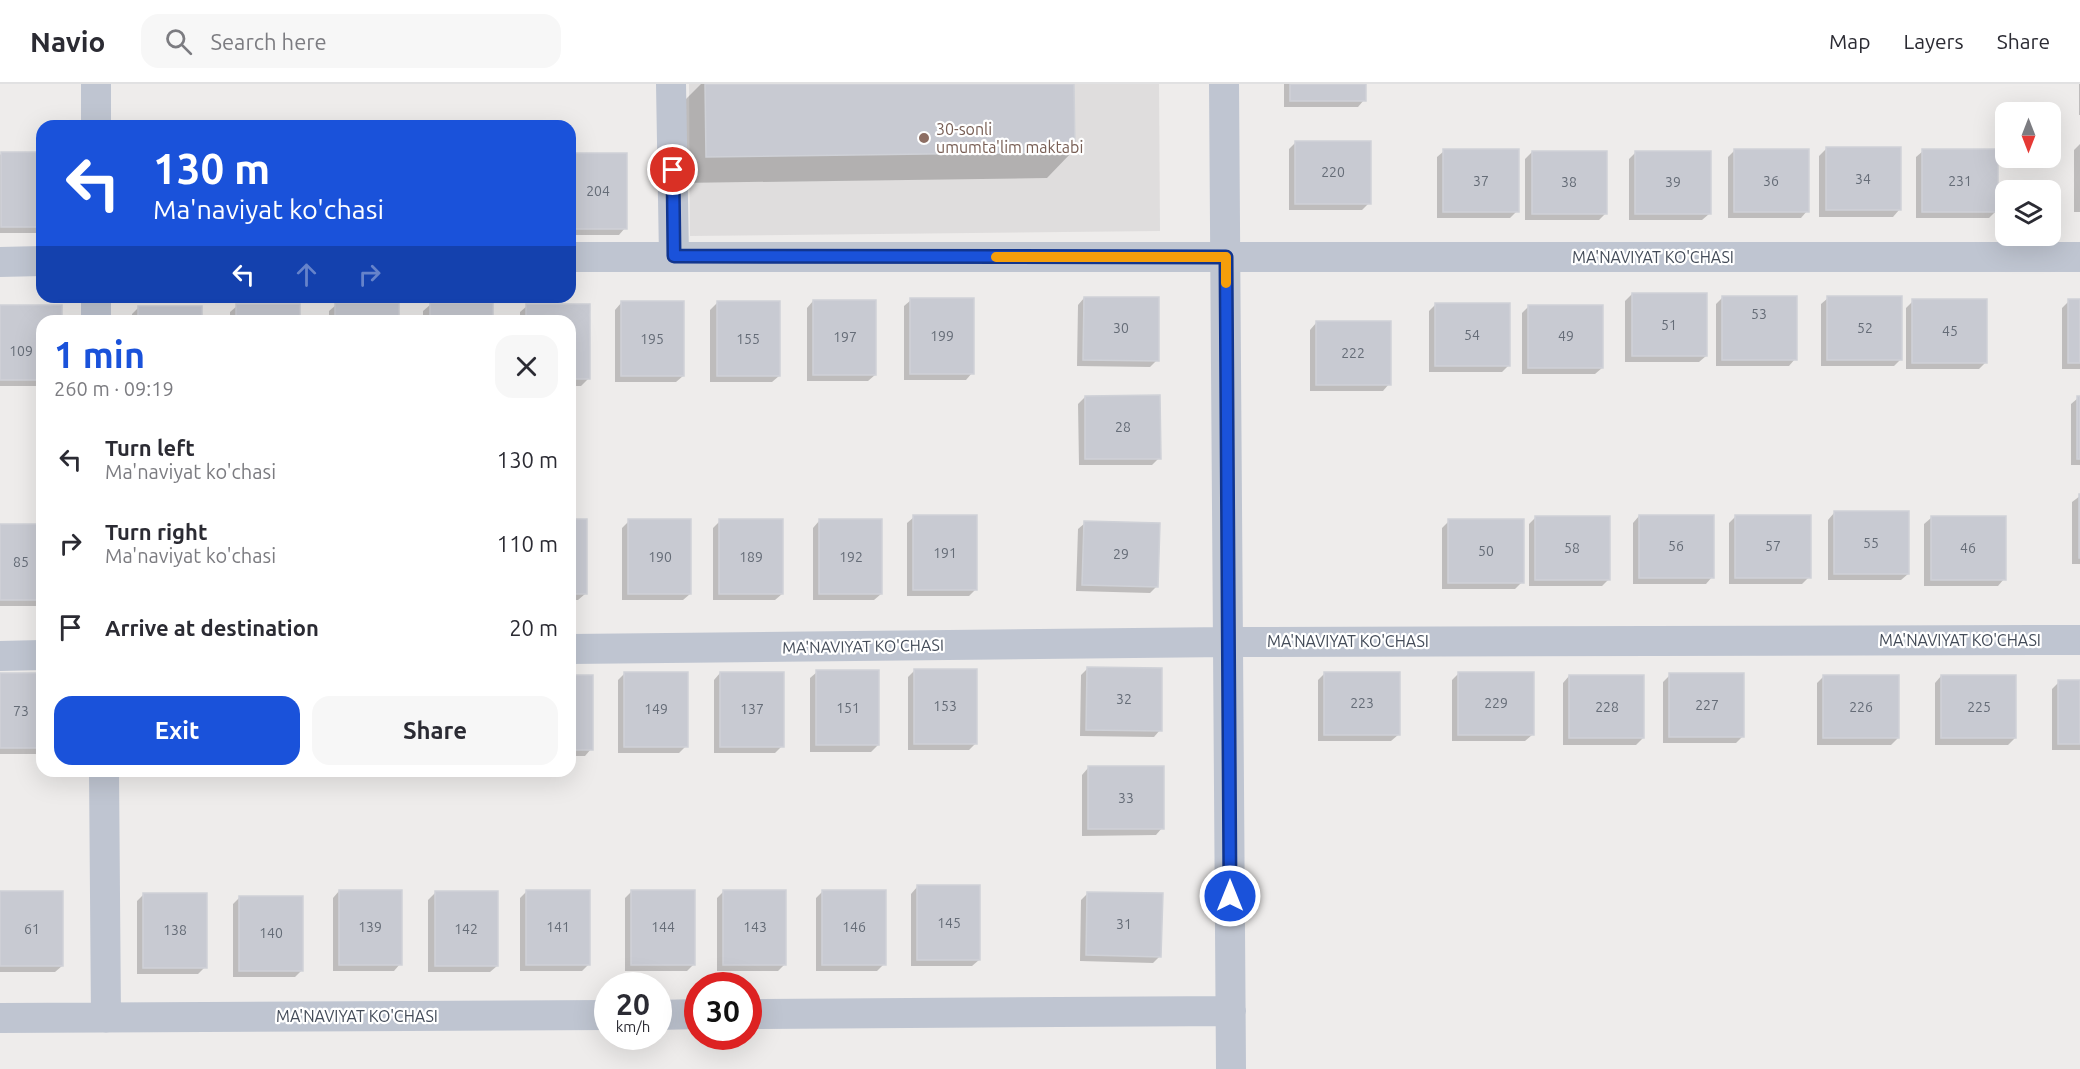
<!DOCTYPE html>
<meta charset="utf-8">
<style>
body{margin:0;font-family:Ubuntu,sans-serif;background:#f7f7f7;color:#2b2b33;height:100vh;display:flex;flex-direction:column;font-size:22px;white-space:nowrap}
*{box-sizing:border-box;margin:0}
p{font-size:20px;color:#7c7c81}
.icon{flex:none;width:33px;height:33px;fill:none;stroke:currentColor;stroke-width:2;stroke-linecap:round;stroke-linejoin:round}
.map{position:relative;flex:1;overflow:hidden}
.details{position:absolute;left:36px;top:231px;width:540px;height:462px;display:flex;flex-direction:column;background:#fff;border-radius:18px;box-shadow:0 6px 24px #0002}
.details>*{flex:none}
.top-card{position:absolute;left:36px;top:36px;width:540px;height:183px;border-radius:18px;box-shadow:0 6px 24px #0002;background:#1a52da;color:#fff;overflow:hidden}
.needle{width:39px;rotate:180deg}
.buttons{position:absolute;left:1995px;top:18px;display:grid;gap:12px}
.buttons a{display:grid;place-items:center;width:66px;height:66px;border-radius:12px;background:#fff;box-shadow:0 6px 24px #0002;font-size:30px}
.speed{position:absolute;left:594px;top:888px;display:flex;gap:12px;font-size:30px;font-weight:700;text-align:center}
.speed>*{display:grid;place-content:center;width:78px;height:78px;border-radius:50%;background:#fff;box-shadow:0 6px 24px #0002;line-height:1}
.speed small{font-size:15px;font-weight:400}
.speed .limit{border:9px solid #d22;background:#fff;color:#111}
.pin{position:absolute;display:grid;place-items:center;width:51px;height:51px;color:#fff;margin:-26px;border:3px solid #fff;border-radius:50%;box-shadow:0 2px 6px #0007}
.me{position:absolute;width:66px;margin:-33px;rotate:0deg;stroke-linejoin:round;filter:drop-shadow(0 0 4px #0008)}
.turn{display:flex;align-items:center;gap:21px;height:126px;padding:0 18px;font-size:27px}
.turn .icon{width:78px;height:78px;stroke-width:2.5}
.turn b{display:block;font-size:42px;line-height:51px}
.lanes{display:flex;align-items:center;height:57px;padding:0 18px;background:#0003;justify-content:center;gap:30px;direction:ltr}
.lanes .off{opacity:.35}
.round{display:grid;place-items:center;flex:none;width:63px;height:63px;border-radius:18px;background:#f7f7f7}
.overview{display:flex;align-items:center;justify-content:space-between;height:102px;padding:0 18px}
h1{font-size:36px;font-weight:600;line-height:45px;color:#1a52da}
.button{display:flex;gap:12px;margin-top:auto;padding:12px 18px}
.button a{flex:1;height:69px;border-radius:18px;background:#1a52da;color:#fff;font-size:24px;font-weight:600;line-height:69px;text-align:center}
.button a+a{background:#f7f7f7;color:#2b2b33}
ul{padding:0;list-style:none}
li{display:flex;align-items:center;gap:18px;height:84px;padding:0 18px}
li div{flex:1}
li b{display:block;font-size:22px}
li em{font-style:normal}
header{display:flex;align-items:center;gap:36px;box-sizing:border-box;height:84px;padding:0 30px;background:#fff;border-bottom:2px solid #e1e1e2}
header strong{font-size:28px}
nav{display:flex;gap:33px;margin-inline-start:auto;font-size:21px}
.search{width:420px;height:54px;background:#f7f7f7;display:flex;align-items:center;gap:15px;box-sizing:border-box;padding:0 21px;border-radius:18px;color:#7c7c81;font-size:22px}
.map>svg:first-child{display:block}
</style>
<header>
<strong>Navio</strong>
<div class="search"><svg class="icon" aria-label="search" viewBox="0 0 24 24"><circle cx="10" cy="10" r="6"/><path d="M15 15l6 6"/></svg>Search here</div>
<nav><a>Map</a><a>Layers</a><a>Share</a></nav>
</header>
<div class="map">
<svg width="2080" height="985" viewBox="0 0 2080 985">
<rect width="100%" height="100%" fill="#eeeceb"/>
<path fill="#dfdddd" d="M689,0H1159L1160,147L690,152Z"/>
<path fill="#0003" d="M701,0H1072L1073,67L1047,94L680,99L679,22Z
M1284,0H1364V16L1358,23H1284Z
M2079,0H2080V31H2079Z
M1296,58L1369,119L1362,126H1289V65Z
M2080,60V128H2074V66Z
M1826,65L1899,126L1893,133H1819V72Z
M1444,67L1517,127L1510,134H1437V73Z
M1734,67L1807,127L1801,134H1728V73Z
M1923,67L1996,127L1989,134H1916V73Z
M1532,68L1605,130L1599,136H1525V75Z
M1636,68L1709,130L1702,136H1629V75Z
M2,69H42V149H0V71Z
M570,71L625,144L619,151H570Z
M1632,210L1706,272L1699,278H1625V217Z
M1084,214L1157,276L1150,283L1077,282L1078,221Z
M1722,214L1795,275L1789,282H1716V220Z
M1828,214L1901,275L1894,282H1821V220Z
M911,216L972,289L966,296H904V222Z
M813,217L875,291L868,297H807V224Z
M1913,217L1986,278L1979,285H1906V224Z
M2069,217H2080V285H2062V224Z
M621,219L683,292L676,298H615V226Z
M717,219L779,292L772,298H710V226Z
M336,221L397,237H329V227Z
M430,221L492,237H423V227Z
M1435,221L1509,281L1502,288H1429V227Z
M237,222L298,237H230V228Z
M527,222H588V295L581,302H570V237H520V228Z
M1529,222L1602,284L1595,290H1522V229Z
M0,223L60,237H42V302H0Z
M139,223L201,237H132V230Z
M1316,239L1389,300L1383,307H1310V246Z
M1085,313L1159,374L1152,381H1079L1078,320Z
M2078,314H2080V381H2071V320Z
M2080,412V480H2072V418Z
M1834,429L1908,490L1901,496H1828V436Z
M1639,432L1712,493L1706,500H1633V439Z
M1736,432L1809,493L1802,500H1729V439Z
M914,433L976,505L969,512H907V439Z
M1535,434L1609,495L1602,502H1529V440Z
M1931,434L2004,495L1998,502H1924V440Z
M570,437L585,510L578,516H570Z
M629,437L690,510L683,516H622V444Z
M720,437L782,510L775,516H713V444Z
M819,437L881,510L874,516H813V444Z
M1449,437L1522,498L1515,505H1442V444Z
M1085,439L1157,502L1150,509L1076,507L1078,445Z
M0,442H42V522H0Z
M1088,584L1160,646L1154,653L1080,652L1081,591Z
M914,587L976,659L969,666H908V593Z
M817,588L878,661L871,668H810V594Z
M625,589L686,662L679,669H618V596Z
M720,589L782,662L775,669H714V596Z
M1325,589L1398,651L1391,657H1318V596Z
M1459,589L1532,651L1525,657H1452V596Z
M0,591H42V670H0Z
M1670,591L1743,652L1736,659H1663V598Z
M570,592L591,665L585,672H570Z
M1569,592L1643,654L1636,661H1563V599Z
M1824,592L1898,654L1891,661H1817V599Z
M1941,592L2015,654L2008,661H1935V599Z
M2059,598H2080V666H2052V605Z
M1088,684L1162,744L1156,751L1082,752V691Z
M917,803L979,876L972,882H911V810Z
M339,807L400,880L394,887H333V814Z
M527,807L589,880L582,887H520V814Z
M632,807L694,880L687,887H625V814Z
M724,807L785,880L778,887H717V814Z
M823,807L884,880L877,887H816V814Z
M0,809L62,882L55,888H0Z
M435,809L497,882L490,888H428V816Z
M1088,809L1160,872L1153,879L1080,877L1081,816Z
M144,810L205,883L198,890H137V817Z
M240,813L302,886L295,893H233V820Z"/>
<path fill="#c8cad2" stroke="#cfd1d7" stroke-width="1.5" d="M705,0H1074L1075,68L706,73Z
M1290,0H1366V17H1290Z
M1295,57H1371V120H1295Z
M1826,63H1901V126H1826Z
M1443,65H1519V128H1443Z
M1734,65H1809V128H1734Z
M1922,65H1998V128H1922Z
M1532,67H1607V130H1532Z
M1635,67H1711V130H1635Z
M1,68H42V143H1Z
M570,69H627V145H570Z
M1632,209H1707V272H1632Z
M1722,212H1797V276H1722Z
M1827,212H1902V276H1827Z
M1084,213H1159V277L1083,276Z
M910,214H974V290H910Z
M1912,215H1987V279H1912Z
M2068,215H2080V279H2068Z
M813,216H876V291H813Z
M621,217H684V292H621Z
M717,217H780V292H717Z
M335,219H399V237H335Z
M430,219H493V237H430Z
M1435,219H1510V282H1435Z
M236,220H300V237H236Z
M526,220H590V295H570V237H526Z
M0,221H62V237H42V296H0Z
M1528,221H1603V284H1528Z
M138,222H202V237H138Z
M1316,237H1391V301H1316Z
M1160,311L1161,375H1085V312Z
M2077,312H2080V375H2077Z
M2079,410H2080V474H2079Z
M1834,427H1909V490H1834Z
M913,431H977V506H913Z
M1639,431H1714V494H1639Z
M1735,431H1811V494H1735Z
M1535,432H1610V496H1535Z
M1931,432H2006V496H1931Z
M570,435H587V510H570Z
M628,435H691V510H628Z
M719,435H783V510H719Z
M819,435H882V510H819Z
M1448,435H1524V499H1448Z
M1084,437L1160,439L1158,503L1082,501Z
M0,440H42V516H0Z
M1087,583L1162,584V647L1086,646Z
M914,585H977V660H914Z
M816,586H879V661H816Z
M624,588H688V663H624Z
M720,588H784V663H720Z
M1324,588H1400V651H1324Z
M1458,588H1534V651H1458Z
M0,589H42V664H0Z
M1669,589H1744V653H1669Z
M570,591H593V666H570Z
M1569,591H1644V654H1569Z
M1823,591H1899V654H1823Z
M1941,591H2016V654H1941Z
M2058,596H2080V660H2058Z
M1088,682H1164V745H1088Z
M917,801H980V876H917Z
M339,806H402V881H339Z
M526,806H590V881H526Z
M631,806H695V881H631Z
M723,806H786V881H723Z
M822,806H886V881H822Z
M0,807H63V882H0Z
M435,807H498V882H435Z
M1087,808L1163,809L1161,873L1086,871Z
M143,809H207V884H143Z
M239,812H303V887H239Z"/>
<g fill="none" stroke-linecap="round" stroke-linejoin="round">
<path stroke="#bfc5d1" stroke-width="30" d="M671,0L674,172
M1224,0L1231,985
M96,42V0
M570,173H2080
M0,178L42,177
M96,213V237
M570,565L1228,558L2080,556
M0,572L42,571
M104,687L106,934
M748,930L1231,927
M658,931L698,930
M0,934L608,931"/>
</g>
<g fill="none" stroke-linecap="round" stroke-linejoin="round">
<defs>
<path id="route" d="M673,86L674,172L1226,173L1230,812"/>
</defs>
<use href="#route" stroke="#11358e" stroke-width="15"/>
<use href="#route" stroke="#1a52da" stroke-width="10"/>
<path stroke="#f59e0b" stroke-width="10" d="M996,173H1226V199"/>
</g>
<circle fill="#8d6e63" stroke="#fff" stroke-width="2" cx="924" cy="54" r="6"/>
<g text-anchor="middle" stroke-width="4.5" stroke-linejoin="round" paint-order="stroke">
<g font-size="14" fill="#656c77">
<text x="1333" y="93">220</text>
<text x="1863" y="100">34</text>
<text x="1481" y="102">37</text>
<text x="1771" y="102">36</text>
<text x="1960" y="102">231</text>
<text x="1569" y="103">38</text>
<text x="1673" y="103">39</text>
<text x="598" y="112">204</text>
<text x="1759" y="235">53</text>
<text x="1669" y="246">51</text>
<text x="1121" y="249">30</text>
<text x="1865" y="249">52</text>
<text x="1950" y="252">45</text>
<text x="1472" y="256">54</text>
<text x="942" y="257">199</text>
<text x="1566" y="257">49</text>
<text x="845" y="258">197</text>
<text x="652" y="260">195</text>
<text x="748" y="260">155</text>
<text x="21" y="272">109</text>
<text x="1353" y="274">222</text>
<text x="1123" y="348">28</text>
<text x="1871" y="464">55</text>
<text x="1676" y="467">56</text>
<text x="1773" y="467">57</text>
<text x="1572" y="469">58</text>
<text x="1968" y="469">46</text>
<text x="1486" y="472">50</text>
<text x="945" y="474">191</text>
<text x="1121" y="475">29</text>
<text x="660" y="478">190</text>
<text x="751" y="478">189</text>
<text x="851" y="478">192</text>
<text x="21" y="483">85</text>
<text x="1124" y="620">32</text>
<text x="1362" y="624">223</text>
<text x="1496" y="624">229</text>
<text x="1707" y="626">227</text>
<text x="945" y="627">153</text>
<text x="1607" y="628">228</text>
<text x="1861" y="628">226</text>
<text x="1979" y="628">225</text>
<text x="848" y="629">151</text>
<text x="656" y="630">149</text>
<text x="752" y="630">137</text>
<text x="21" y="632">73</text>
<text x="1126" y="719">33</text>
<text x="949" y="844">145</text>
<text x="1124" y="845">31</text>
<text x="370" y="848">139</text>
<text x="558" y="848">141</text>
<text x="663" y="848">144</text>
<text x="755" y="848">143</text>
<text x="854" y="848">146</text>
<text x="32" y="850">61</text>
<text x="466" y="850">142</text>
<text x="175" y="851">138</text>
<text x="271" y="854">140</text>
</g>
<g font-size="16" fill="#785e54" stroke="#fff" text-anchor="start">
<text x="936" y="51">30-sonli<tspan x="936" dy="18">umumta'lim maktabi</tspan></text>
</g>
<g font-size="16" fill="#444c59" stroke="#fff">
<text x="1653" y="179">MA'NAVIYAT KO'CHASI</text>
<text x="1960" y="562">MA'NAVIYAT KO'CHASI</text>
<text x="1348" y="563">MA'NAVIYAT KO'CHASI</text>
<text transform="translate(863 562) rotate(-1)" y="6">MA'NAVIYAT KO'CHASI</text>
<text x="357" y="938">MA'NAVIYAT KO'CHASI</text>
</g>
</g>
</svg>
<div class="buttons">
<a><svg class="needle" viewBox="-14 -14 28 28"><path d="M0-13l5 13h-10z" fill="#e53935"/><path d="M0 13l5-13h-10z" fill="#7c7c81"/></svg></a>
<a><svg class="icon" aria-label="layers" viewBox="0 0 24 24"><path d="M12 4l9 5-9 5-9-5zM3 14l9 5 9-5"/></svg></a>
</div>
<div class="speed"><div>20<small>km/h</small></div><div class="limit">30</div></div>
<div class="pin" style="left:673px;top:86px;background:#d93025"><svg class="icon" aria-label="arrive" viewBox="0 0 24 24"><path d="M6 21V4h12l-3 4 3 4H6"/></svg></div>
<svg class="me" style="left:1230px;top:812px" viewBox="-20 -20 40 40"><circle r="17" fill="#1a52da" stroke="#fff" stroke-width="3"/><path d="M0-11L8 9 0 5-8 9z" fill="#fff"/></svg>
<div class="top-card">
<div class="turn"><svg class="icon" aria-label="left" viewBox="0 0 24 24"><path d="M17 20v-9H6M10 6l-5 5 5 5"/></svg><div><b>130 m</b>Ma'naviyat ko'chasi</div></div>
<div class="lanes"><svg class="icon" aria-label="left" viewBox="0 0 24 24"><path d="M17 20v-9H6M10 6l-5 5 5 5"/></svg><svg class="icon off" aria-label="ahead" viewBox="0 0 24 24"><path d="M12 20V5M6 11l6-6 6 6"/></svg><svg class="icon off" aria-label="right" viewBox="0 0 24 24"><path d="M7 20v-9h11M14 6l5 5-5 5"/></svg></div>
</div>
<section class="details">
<div class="overview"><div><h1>1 min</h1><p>260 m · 09:19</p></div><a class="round"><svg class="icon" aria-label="close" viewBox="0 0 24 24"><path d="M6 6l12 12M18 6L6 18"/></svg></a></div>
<ul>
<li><svg class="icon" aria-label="left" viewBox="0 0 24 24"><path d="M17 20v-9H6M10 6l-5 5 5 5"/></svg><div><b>Turn left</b><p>Ma'naviyat ko'chasi</p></div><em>130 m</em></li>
<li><svg class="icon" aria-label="right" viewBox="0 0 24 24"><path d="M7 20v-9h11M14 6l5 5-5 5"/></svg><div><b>Turn right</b><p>Ma'naviyat ko'chasi</p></div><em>110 m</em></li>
<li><svg class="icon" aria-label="arrive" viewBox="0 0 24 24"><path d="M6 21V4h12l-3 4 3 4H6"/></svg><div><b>Arrive at destination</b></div><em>20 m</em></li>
</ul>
<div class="button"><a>Exit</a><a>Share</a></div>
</section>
</div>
